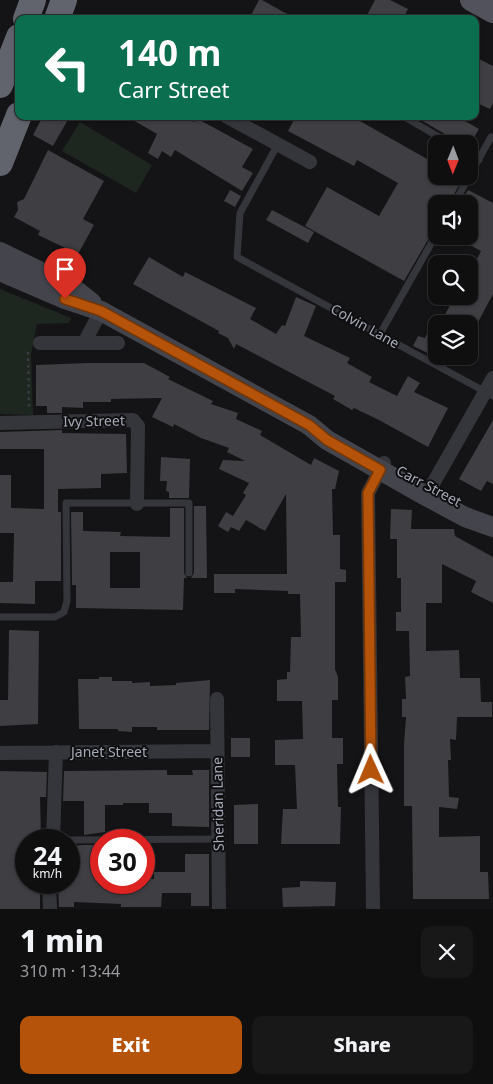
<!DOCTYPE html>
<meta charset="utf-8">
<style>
body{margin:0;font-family:"Noto Sans",sans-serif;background:#181819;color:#f1f3f6;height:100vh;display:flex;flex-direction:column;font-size:19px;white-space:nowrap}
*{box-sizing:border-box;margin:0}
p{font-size:16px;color:#9b9c9f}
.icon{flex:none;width:28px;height:28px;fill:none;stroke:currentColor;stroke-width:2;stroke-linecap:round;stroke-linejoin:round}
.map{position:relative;height:909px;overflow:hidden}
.sheet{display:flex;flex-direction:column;background:#0f0f10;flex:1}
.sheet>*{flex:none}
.top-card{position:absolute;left:15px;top:15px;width:464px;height:105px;border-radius:10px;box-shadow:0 1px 4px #0004,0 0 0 1px #2f2f30;background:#0b6e4f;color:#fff;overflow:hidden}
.needle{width:32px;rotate:181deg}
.controls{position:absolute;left:428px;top:135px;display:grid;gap:10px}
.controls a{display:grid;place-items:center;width:50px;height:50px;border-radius:10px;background:#0f0f10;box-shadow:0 1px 4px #0004,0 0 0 1px #2f2f30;font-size:25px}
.speed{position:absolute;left:15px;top:829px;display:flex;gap:10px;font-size:25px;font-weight:700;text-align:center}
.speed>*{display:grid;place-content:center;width:65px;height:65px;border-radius:50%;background:#0f0f10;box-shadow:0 1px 4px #0004,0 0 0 1px #2f2f30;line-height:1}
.speed small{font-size:12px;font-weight:400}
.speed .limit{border:8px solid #d22;background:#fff;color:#111}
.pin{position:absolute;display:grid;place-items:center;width:42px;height:42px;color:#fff;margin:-51px -21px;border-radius:50% 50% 50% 0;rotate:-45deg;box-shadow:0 0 5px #0007}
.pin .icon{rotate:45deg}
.me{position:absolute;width:55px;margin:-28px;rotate:359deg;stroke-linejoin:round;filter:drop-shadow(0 0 4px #0008)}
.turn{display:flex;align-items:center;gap:18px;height:105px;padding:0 20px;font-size:22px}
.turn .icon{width:65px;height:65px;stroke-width:2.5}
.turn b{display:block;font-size:35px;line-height:42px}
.round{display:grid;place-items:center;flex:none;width:52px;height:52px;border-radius:10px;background:#181819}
.headline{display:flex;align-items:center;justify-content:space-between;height:85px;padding:0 20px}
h1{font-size:30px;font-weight:800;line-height:38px}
.cta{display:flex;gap:10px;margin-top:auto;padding:10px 20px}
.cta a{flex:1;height:58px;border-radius:10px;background:#b45309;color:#fff;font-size:20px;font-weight:800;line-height:58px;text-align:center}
.cta a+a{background:#181819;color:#f1f3f6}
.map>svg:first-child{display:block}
</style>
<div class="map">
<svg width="493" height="909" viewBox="0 0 493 909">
<rect width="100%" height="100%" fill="#141416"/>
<path fill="#1e2620" d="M80,122L152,165L136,193L62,151Z
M0,289L71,318L69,323L37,324L31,354L33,415L0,414Z"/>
<path fill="#3e3e43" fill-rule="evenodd" d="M259,0H262L296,19H249Z
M375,0H390L408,9L403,19H365Z
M475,57L493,66V103L490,109L475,102Z
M43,116H70L53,146L33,135Z
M126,116H184L194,122L196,118L253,149L242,167L253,173L242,191L175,150L171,157L162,151L158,159L148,153L157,134Z
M296,116H351L436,164V176H444L459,185L449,204H436V226L404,281L305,226L327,187L379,216L398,183L357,160L354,166L288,131Z
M414,116H456L479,129L469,146V144H462Z
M48,150L104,181L83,219L94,225L78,254L38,235L40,231L14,217L18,210L17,202L24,199Z
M230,190L241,196L235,207L224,201Z
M468,190L493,203V294L477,324H440L455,296H469V275L481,251L466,243L469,237V204H460Z
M272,210L314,232L308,243L266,220Z
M149,257L183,277L185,272L256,308L250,319L276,334L282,325L285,326L296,297L316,306L304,336L350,358L347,363L372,377L369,382L397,396L408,376L420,383L414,392L448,408L428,447L379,420L354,408L352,410L333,399L335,396L236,344L234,349L228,338L218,333L219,331L133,284Z
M436,314V357L413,346L418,336L425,338Z
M88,363H144L170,377L168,379L213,401L211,404L238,413L236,419L262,431L260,435L311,465L314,458L339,471L335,489H332L333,535H340V569L346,570V582H335V669L338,677V700H332V738H343V764H337L338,807H341L340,844H281L283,809H297L295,765H275V740L303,739L302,701H277V680L287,679V672H290L291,637H301L300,594H288V591L235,589V593H214V574H287L286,494L265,531L246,520L239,531L231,527L228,532L218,526L226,512L233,516L246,495L243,493L249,483L219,469L223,460L245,461L227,452L229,448L201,438L174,424L173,427L152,417L162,398L111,399V402H83V408L62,407V413H47V406H36V365Z
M493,420V484L487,481L481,491L459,479Z
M62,430V433L126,434L127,473L101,474V488L58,489V512H61V581H35V604L0,603V582H13L14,533H0V475H11V508L44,509V449H0V432Z
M161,457L190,459L189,498H169V492L166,491L167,481H160Z
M194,506H206L207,578H191L194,573Z
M170,508H184V573L187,578H184L183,610L76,608V585H72V581L71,512H83V531L121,532L120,536L170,537ZM110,552H140V588H110Z
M391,509L412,510L411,529H454L455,536L493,557V603L471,592L476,581L442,564V603H426V651L459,650L460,678H480L481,702H492V717H457L456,740L450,739L451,760H448L449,797L459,798L457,809L439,807V837L480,836V872H488L489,899H413L412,806H404V744L406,717H402V699H406L405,677L410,676L409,631H396V612H401V578H397V539H390Z
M9,630L39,631L38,724L0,726V700H8Z
M99,677H112V681H132V683L150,682V686L176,685V683L210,680L209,730H157V727H132V732L118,731V729H79L78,679H99Z
M231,738H250V757H231Z
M167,770V775H193L192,770H209V827L172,826V813H149V803H123V805H105V832L84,835V801H63L64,771Z
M0,771L47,772L46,797H40L41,836H26V882H40V909H0Z
M258,804V844H234V805Z
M84,845H98L97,873L101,874V882H145V878L154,879V872H185V854H209V906H191V893H162L161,907H121V904L74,902V907H59L58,882H69V846Z
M300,881L336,882L335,906L283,907L282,888L300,887Z"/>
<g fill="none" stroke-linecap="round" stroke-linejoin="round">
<path stroke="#3b3c43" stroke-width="2.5" stroke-dasharray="2.5 4" stroke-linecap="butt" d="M28,352L29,409"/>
<path stroke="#35363c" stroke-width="7" d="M403,116L451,144
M278,144L240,213L237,257L493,396
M469,154L479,160
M454,204L491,137L493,138
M380,334L436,235
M0,617H55L64,612L67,601L66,503H189V573
M69,840L218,839"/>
<path stroke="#35363c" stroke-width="14" d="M226,116L310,162
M40,343H118
M84,343L101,311
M0,423L133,420L138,426L137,504
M426,496L493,378
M217,699L219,909
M0,753L217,751
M53,840L56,752
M49,882L50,909
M373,909L368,493L384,463"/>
<path stroke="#43444c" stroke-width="20" d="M0,252L72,287L92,303
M0,271L65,299L101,311L309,425L327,440L426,496L465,517L493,527"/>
<path stroke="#51525b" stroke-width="22" d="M471,0L493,12"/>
<path stroke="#61636d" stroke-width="26" d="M26,19L33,0
M57,19L64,0
M0,85L19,37
M0,163L19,115"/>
</g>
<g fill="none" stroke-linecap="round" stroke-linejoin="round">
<defs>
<path id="route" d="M65,299L101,311L309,425L327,440L380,470L368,493L371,770"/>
</defs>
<use href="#route" stroke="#753606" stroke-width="12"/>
<use href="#route" stroke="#b45309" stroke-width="9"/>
</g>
<g text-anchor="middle" stroke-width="4" stroke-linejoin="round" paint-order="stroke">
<g font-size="14" fill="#a5a9b7" stroke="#0f0f11">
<text transform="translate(365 326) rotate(29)" y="5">Colvin Lane</text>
<text transform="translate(94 421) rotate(-1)" y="5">Ivy Street</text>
<text transform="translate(429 486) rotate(28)" y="5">Carr Street</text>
<text x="109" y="757">Janet Street</text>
<text transform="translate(218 804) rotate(-91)" y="5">Sheridan Lane</text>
</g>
</g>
</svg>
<div class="controls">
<a><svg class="needle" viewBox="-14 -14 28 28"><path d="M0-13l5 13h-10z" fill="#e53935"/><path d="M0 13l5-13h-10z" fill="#9b9c9f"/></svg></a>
<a><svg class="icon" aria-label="sound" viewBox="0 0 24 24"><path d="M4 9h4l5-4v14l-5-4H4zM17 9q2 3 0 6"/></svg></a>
<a><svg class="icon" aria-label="search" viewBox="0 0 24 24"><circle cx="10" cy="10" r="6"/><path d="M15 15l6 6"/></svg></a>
<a><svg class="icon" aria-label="layers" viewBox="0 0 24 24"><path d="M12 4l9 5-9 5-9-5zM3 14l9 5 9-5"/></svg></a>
</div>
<div class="speed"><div>24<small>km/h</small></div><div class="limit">30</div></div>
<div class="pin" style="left:65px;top:299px;background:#d93025"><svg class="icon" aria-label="arrive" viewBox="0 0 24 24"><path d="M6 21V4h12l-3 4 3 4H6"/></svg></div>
<svg class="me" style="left:371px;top:770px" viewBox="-20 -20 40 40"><path d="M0-17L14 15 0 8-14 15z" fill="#b45309" stroke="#fff" stroke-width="4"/></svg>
<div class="top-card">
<div class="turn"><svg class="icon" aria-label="left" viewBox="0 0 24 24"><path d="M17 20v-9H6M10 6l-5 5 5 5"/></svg><div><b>140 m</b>Carr Street</div></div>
</div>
</div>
<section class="sheet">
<div class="headline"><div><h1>1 min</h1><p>310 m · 13:44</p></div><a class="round"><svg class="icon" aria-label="close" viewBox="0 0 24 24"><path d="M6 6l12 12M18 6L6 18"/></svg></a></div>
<div class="cta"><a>Exit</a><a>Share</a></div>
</section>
